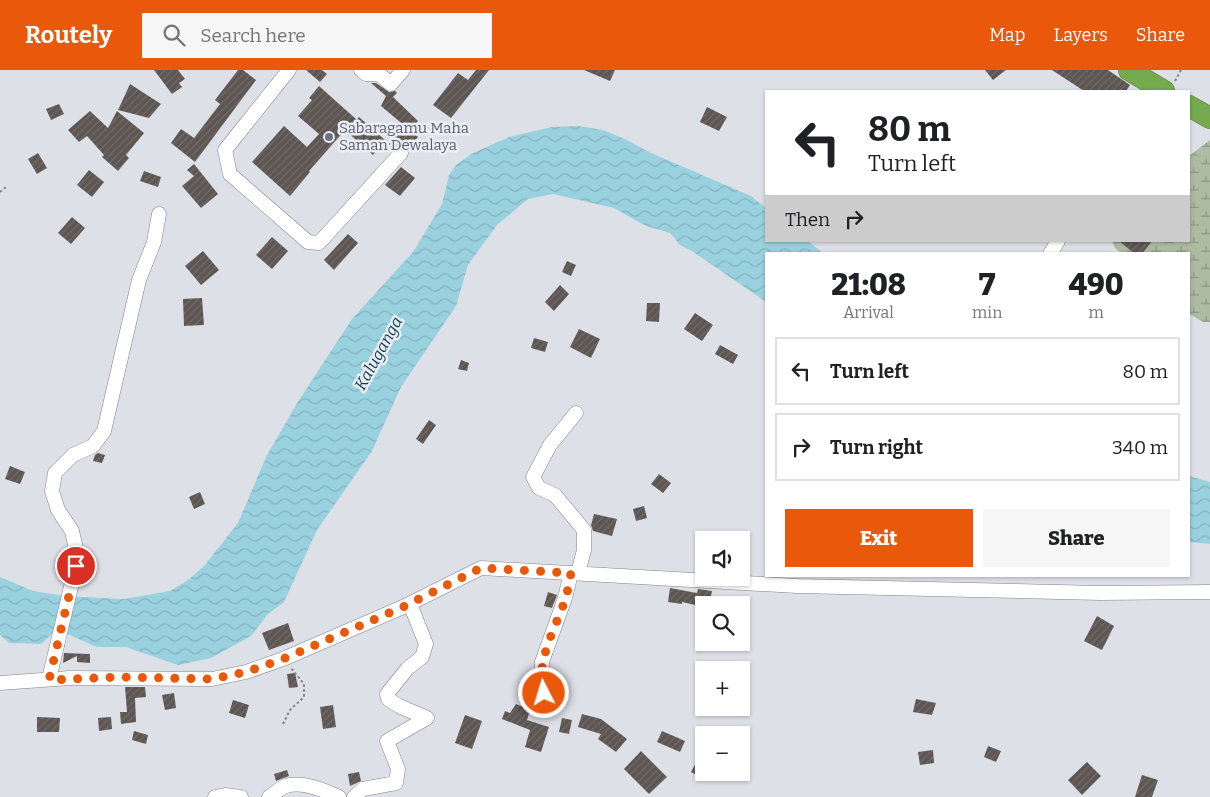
<!DOCTYPE html>
<meta charset="utf-8">
<style>
body{margin:0;font-family:Bitter,serif;background:#f6f6f6;color:#202124;height:100vh;display:flex;flex-direction:column;font-size:19px;white-space:nowrap}
*{box-sizing:border-box;margin:0}
p{font-size:16px;color:#757577}
.icon{flex:none;width:28px;height:28px;fill:none;stroke:currentColor;stroke-width:2;stroke-linecap:round;stroke-linejoin:round}
.map{position:relative;flex:1;overflow:hidden}
.details{position:absolute;left:765px;top:182px;width:425px;height:325px;display:flex;flex-direction:column;background:#fff;border-radius:0px;box-shadow:0 1px 4px #0004}
.details>*{flex:none}
.guide{position:absolute;left:765px;top:20px;width:425px;height:152px;border-radius:0px;box-shadow:0 1px 4px #0004;background:#fff;color:#202124;overflow:hidden}
.controls{position:absolute;left:695px;top:461px;display:grid;gap:10px}
.controls a{display:grid;place-items:center;width:55px;height:55px;border-radius:0px;background:#fff;box-shadow:0 1px 4px #0004;font-size:25px}
.pin{position:absolute;display:grid;place-items:center;width:42px;height:42px;color:#fff;margin:-21px;border:2px solid #fff;border-radius:50%;box-shadow:0 1px 5px #0007}
.me{position:absolute;width:55px;margin:-28px;rotate:355deg;stroke-linejoin:round;filter:drop-shadow(0 0 4px #0008)}
.turn{display:flex;align-items:center;gap:18px;height:105px;padding:0 20px;font-size:22px}
.turn .icon{width:65px;height:65px;stroke-width:2.5}
.turn b{display:block;font-size:35px;line-height:42px}
.then{display:flex;align-items:center;height:48px;padding:0 20px;background:#0003;gap:10px;font-size:19px}
.eta{display:flex;justify-content:space-evenly;align-items:center;height:85px;text-align:center}
.eta b{font-size:30px;font-weight:800;line-height:35px}
.cta{display:flex;gap:10px;margin-top:auto;padding:10px 20px}
.cta a{flex:1;height:58px;border-radius:0px;background:#ea580c;color:#fff;font-size:20px;font-weight:800;line-height:58px;text-align:center}
.cta a+a{background:#f6f6f6;color:#202124}
ul{padding:0;list-style:none}
li{display:flex;align-items:center;gap:15px;height:68px;margin:0 10px 8px;padding:0 10px;border:2px solid #e0e0e0;border-radius:0px}
li div{flex:1}
li b{display:block;font-size:19px}
li em{font-style:normal}
header{display:flex;align-items:center;gap:30px;box-sizing:border-box;height:70px;padding:0 25px;background:#ea580c;color:#fff}
header strong{font-size:24px}
nav{display:flex;gap:28px;margin-inline-start:auto;font-size:18px}
.search{width:350px;height:45px;background:#f6f6f6;display:flex;align-items:center;gap:12px;box-sizing:border-box;padding:0 18px;border-radius:0px;color:#757577;font-size:19px}
.map>svg:first-child{display:block}
</style>
<header>
<strong>Routely</strong>
<div class="search"><svg class="icon" aria-label="search" viewBox="0 0 24 24"><circle cx="10" cy="10" r="6"/><path d="M15 15l6 6"/></svg>Search here</div>
<nav><a>Map</a><a>Layers</a><a>Share</a></nav>
</header>
<div class="map">
<svg width="1210" height="727" viewBox="0 0 1210 727">
<defs>
<pattern id="wetland-marsh" width="20" height="14" patternUnits="userSpaceOnUse" patternTransform="scale(1.25)"><rect width="20" height="14" fill="#acbba1"/><path d="M1 5h8M5 5V1M11 12h8M15 12V8" fill="none" stroke="#8d9984"/></pattern>
<pattern id="water-waves" width="16" height="10" patternUnits="userSpaceOnUse" patternTransform="scale(1.25)"><rect width="16" height="10" fill="#99d1de"/><path d="M0 5q4-4 8 0t8 0" fill="none" stroke="#84b4bf"/></pattern>
<pattern id="building-hatch" width="6" height="6" patternUnits="userSpaceOnUse" patternTransform="scale(1.25)"><rect width="6" height="6" fill="#5d5653"/><path d="M-1 1l2-2M0 6l6-6M5 7l2-2" fill="none" stroke="#716c69"/></pattern>
</defs>
<rect width="100%" height="100%" fill="#dee0e8"/>
<path fill="url(#wetland-marsh)" d="M1210,70V252H1203L1189,244V184H1122L1115,178L1112,171H1189V86Z"/>
<path fill="url(#water-waves)" d="M579,56L603,60L627,70L651,83L751,126L766,138V171H808L824,184H766V232L692,181L680,175L670,163L646,156L614,138L553,124L528,129L497,155L468,195L456,236L401,317L372,381L317,460L284,532L268,544L251,566L211,588L178,595L126,577H97L65,563L51,565L41,574L9,573L0,565V507L33,521L65,526L124,529L170,521L188,510L204,496L238,453L267,385L299,330L352,249L413,182L442,134L449,105L456,95L471,84L509,67L552,57Z
M1189,406L1210,412V474L1189,472Z"/>
<path fill="url(#building-hatch)" d="M154,0H178L185,9L179,13L182,17L172,24Z
M238,0H243L256,10L195,92L171,73L181,59L194,68L220,34L215,30Z
M306,0H322L327,4L320,12Z
M476,0H489L451,48L433,35L458,3L468,10Z
M584,0H615L610,11Z
M985,0H1006L993,10Z
M1052,0H1108L1130,15L1126,21H1084Z
M371,13H376L389,22L395,21L397,23L393,27L418,51L412,57L415,60L412,62L418,67L408,78L401,74L393,78L389,74L406,57L381,36L386,26Z
M130,14L161,34L149,48L118,40Z
M319,16L357,50L359,47L385,70L373,85L345,60L309,101L310,102L290,126L252,92L284,56L307,77L319,64L298,46L312,30L309,28Z
M59,34L64,44L51,50L46,39Z
M707,37L727,47L719,61L700,52Z
M90,41L108,58L117,41L144,63L126,85L129,88L118,101L102,87L104,85L87,66L79,72L68,60Z
M38,83L47,98L37,104L28,89Z
M194,94L218,124L201,138L182,116L194,106L187,100Z
M401,97L415,108L400,126L385,115Z
M89,100L104,112L92,127L77,115Z
M144,101L161,107L158,117L140,111Z
M72,147L85,158L71,174L58,163Z
M348,164L358,173L334,200L324,190Z
M272,167L288,181L272,199L256,185Z
M1119,171H1152L1142,184H1135Z
M203,181L219,200L201,215L185,196Z
M567,191L576,195L571,206L562,202Z
M560,215L569,224L554,241L545,232Z
M202,228L204,255L184,256L183,229Z
M647,233H660L659,252L646,251Z
M695,243L713,255L702,271L684,259Z
M579,259L600,269L591,288L570,277Z
M534,268L548,272L545,282L531,278Z
M720,275L738,285L733,294L715,284Z
M461,290L469,293L467,301L458,299Z
M429,350L436,355L423,374L416,369Z
M98,383L105,385L102,393L93,391L95,385Z
M10,396L25,402L20,414L5,409Z
M659,404L671,413L663,423L651,414Z
M200,422L205,434L194,439L189,427Z
M644,436L647,448L636,451L633,439Z
M594,444L617,449L612,466L593,461L591,455Z
M670,518L697,523L698,519L712,521L709,535H704V537L682,532V534L668,532Z
M548,522L557,525L552,538L544,536Z
M1097,546L1114,556L1102,580L1084,571Z
M288,553L294,571L269,580L262,563Z
M64,583L90,584V593L77,592V586L63,593Z
M295,603L298,617L289,618L287,604Z
M125,617H145L146,627L135,628L136,652L121,654L120,642H127Z
M174,623L176,638L165,640L162,625Z
M916,629L936,633L932,645L913,642Z
M233,630L249,635L245,648L229,643Z
M516,634L530,640L527,650L549,657L541,682L525,677L530,660L502,649L505,641L510,643Z
M333,635L336,657L323,659L320,637Z
M582,644L601,649L627,669L616,682L598,669L601,664L578,657Z
M465,645L482,651L472,679L455,673Z
M37,647L60,648L59,662H37Z
M111,647L112,659L99,661L98,648Z
M562,648L572,650L569,664L559,662Z
M134,661L148,665L146,674L132,670Z
M662,661L685,671L680,682L657,672Z
M988,676L1001,681L996,692L984,687Z
M933,680L934,693L920,695L918,682Z
M641,681L667,707L649,724L624,699Z
M697,691L704,695V709L691,702Z
M1087,692L1101,706L1082,725L1068,710Z
M287,700L289,706L276,711L274,704Z
M359,702L361,711L350,716L348,704Z
M1142,705L1158,710L1152,727H1135Z"/>
<g fill="none" stroke-linecap="round" stroke-linejoin="round">
<defs>
<path id="minor" d="M289,0L225,80L230,104L308,172L319,173L401,83
M361,0L366,4H379L391,14L403,0
M1050,184L1058,171
M576,343L550,375L533,407L539,418L555,425L584,460V480L578,503
M49,609L76,496V479L72,461L58,440L52,421L55,403L73,385L93,376L104,361L139,210L154,172L159,144
M0,613L70,608L212,609L246,602L283,589L403,537L481,498L797,516L1100,523L1210,522
M547,634L541,612L542,592L565,528L571,503
M215,727L225,725L241,727
M269,727C274,724 280,718 286,716C301,711 326,721 339,727
M354,727L363,719L396,713L398,699L387,671L427,648L399,636L388,629L387,624L407,599L422,587L426,574L410,534"/>
<path id="highway" d="M1129,0L1164,21
M1189,36L1210,48"/>
</defs>
<use href="#minor" stroke="#818289" stroke-width="15"/>
<use href="#highway" stroke="#5f8146" stroke-width="22"/>
<path stroke="#838489" stroke-width="2" stroke-dasharray="2.5 2.5" stroke-linecap="butt" d="M1175,11L1181,0
M0,122L6,117
M283,654L290,640L304,627V614L291,598"/>
<use href="#minor" stroke="#fff" stroke-width="14"/>
<use href="#highway" stroke="#75aa4e" stroke-width="21"/>
</g>
<g fill="none" stroke-linecap="round" stroke-linejoin="round">
<path stroke="#ea580c" stroke-width="9" stroke-dasharray="0 16.2" d="M76,496L49,610L119,607L212,609L246,602L283,589L403,537L481,498L571,503C569,512 568,521 565,530C555,560 535,591 544,623"/>
</g>
<circle fill="#6b7280" stroke="#ebedf5" stroke-width="2" cx="329" cy="67" r="5"/>
<g text-anchor="middle" stroke-width="5" stroke-linejoin="round" paint-order="stroke">
<g font-size="15" fill="#5b616d" stroke="#ebedf5" text-anchor="start">
<text x="339" y="63">Sabaragamu Maha<tspan x="339" dy="17">Saman Dewalaya</tspan></text>
</g>
<g font-size="16" font-style="italic" fill="#0c3f49" stroke="#ebedf5">
<text transform="translate(378 283) rotate(-61)" y="6">Kaluganga</text>
</g>
</g>
</svg>
<div class="controls">
<a><svg class="icon" aria-label="sound" viewBox="0 0 24 24"><path d="M4 9h4l5-4v14l-5-4H4zM17 9q2 3 0 6"/></svg></a>
<a><svg class="icon" aria-label="search" viewBox="0 0 24 24"><circle cx="10" cy="10" r="6"/><path d="M15 15l6 6"/></svg></a>
<a>+</a>
<a>−</a>
</div>
<div class="pin" style="left:76px;top:496px;background:#d93025"><svg class="icon" aria-label="arrive" viewBox="0 0 24 24"><path d="M6 21V4h12l-3 4 3 4H6"/></svg></div>
<svg class="me" style="left:544px;top:623px" viewBox="-20 -20 40 40"><circle r="17" fill="#ea580c" stroke="#fff" stroke-width="3"/><path d="M0-11L8 9 0 5-8 9z" fill="#fff"/></svg>
<div class="guide">
<div class="turn"><svg class="icon" aria-label="left" viewBox="0 0 24 24"><path d="M17 20v-9H6M10 6l-5 5 5 5"/></svg><div><b>80 m</b>Turn left</div></div>
<div class="then">Then<svg class="icon" aria-label="right" viewBox="0 0 24 24"><path d="M7 20v-9h11M14 6l5 5-5 5"/></svg></div>
</div>
<section class="details">
<div class="eta">
<div><b>21:08</b><p>Arrival</p></div>
<div><b>7</b><p>min</p></div>
<div><b>490</b><p>m</p></div>
</div>
<ul>
<li><svg class="icon" aria-label="left" viewBox="0 0 24 24"><path d="M17 20v-9H6M10 6l-5 5 5 5"/></svg><div><b>Turn left</b></div><em>80 m</em></li>
<li><svg class="icon" aria-label="right" viewBox="0 0 24 24"><path d="M7 20v-9h11M14 6l5 5-5 5"/></svg><div><b>Turn right</b></div><em>340 m</em></li>
</ul>
<div class="cta"><a>Exit</a><a>Share</a></div>
</section>
</div>
